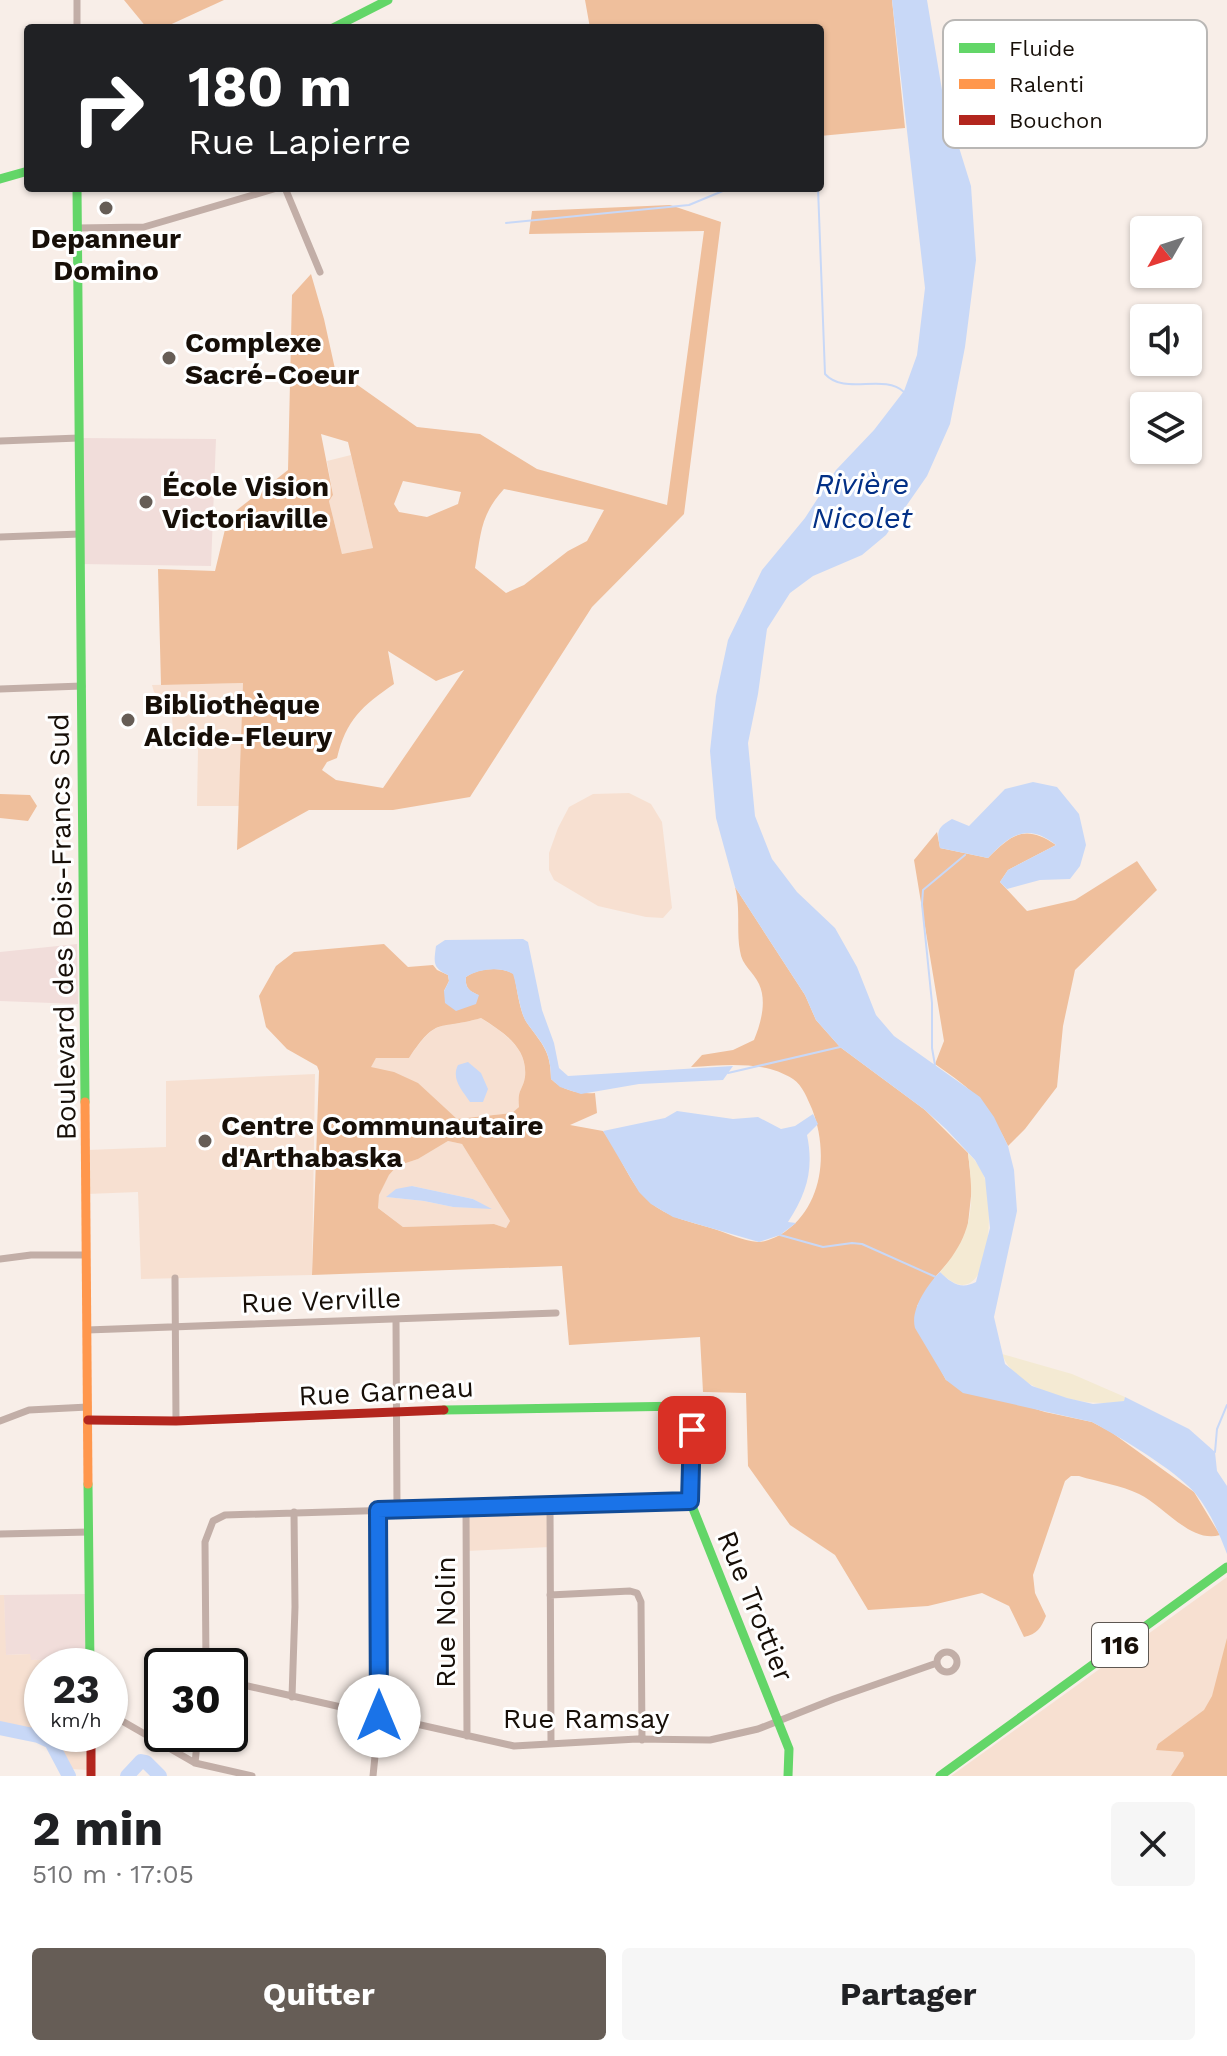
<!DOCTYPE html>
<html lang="fr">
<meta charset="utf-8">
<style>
body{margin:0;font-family:"Work Sans",sans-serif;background:#f6f6f6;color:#202124;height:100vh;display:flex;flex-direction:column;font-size:30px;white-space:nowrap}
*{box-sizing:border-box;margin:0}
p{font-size:26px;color:#757577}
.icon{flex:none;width:44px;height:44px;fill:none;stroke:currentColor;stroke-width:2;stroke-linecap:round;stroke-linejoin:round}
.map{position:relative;height:1776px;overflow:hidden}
.panel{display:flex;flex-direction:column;background:#fff;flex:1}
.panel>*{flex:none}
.top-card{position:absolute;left:24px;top:24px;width:800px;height:168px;border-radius:8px;box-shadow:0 2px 6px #0004;background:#202124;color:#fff;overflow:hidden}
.needle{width:52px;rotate:231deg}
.tools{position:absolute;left:1130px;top:216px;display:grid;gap:16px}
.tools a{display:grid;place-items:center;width:72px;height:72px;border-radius:8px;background:#fff;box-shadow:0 2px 6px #0004;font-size:40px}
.speed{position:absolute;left:24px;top:1648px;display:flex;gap:16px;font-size:40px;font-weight:700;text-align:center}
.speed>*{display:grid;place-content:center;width:104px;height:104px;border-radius:50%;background:#fff;box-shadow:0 2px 6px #0004;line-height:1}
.speed small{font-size:20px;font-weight:400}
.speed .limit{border:4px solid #111;border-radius:12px;background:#fff;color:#111}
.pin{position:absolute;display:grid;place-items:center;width:68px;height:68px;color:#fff;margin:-34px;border-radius:16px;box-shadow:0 4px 12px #0006}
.me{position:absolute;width:88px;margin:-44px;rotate:0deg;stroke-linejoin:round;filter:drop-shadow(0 0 6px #0008)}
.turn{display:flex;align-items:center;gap:28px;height:168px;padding:0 32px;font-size:36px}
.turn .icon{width:104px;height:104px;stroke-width:2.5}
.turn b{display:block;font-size:56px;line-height:68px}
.round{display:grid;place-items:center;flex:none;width:84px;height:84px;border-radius:8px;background:#f6f6f6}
.summary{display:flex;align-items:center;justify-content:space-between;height:136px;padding:0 32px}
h1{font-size:48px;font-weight:700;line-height:60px}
.primary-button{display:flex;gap:16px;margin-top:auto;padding:16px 32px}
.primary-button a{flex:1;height:92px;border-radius:8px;background:#665d56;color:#fff;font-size:32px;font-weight:700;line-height:92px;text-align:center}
.primary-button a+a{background:#f6f6f6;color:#202124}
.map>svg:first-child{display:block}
</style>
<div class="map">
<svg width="1227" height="1776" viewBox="0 0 1227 1776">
<rect width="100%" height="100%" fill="#f8eee8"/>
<path fill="#f1ddda" d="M79,438L216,439L211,566L80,564Z
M77,944L78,1004L0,1001V952Z
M86,1594L88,1659L30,1660V1654L5,1655L4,1595Z"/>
<path fill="#f7e0d1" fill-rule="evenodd" d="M351,455L373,548L342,554L329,501L333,495L327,461Z
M243,683L239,806H197L198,749L195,744L174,742L171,704L154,692L152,685Z
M629,793L651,804L662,822L672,908L663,918L646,917L598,906L554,880L549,870V853L558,828L569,807L593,794Z
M481,1018C502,1032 528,1047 525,1077C523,1090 517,1089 519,1107L512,1113L457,1119L438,1103L370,1067L376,1058H409C439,1015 437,1031 481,1018Z
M315,1074L312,1275L141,1279L138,1192L87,1194V1150L166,1147V1081Z
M448,1141L462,1144L510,1221L506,1228L494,1224L403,1227L377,1207L379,1194L389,1175L397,1166L418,1159ZM412,1186L473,1199L488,1208L453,1207L424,1201L387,1197Z
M550,1505V1547L466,1551V1507Z
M1227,1577V1776H951Z
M0,1595H4L6,1655L30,1654L31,1660L88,1659V1666H42V1731L0,1722Z
M47,1734H88V1770L72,1769Z"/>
<path fill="#efbf9c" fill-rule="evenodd" d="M124,0H224L163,28H147Z
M585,0H892L905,128L820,136V28H590Z
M670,205L721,222L684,514L592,607L470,797L393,810H309L237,850L243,683L161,685L158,569L215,571L228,517L288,470L292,295L311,274L324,319L335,369L417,427L480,434L537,469L667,505L704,231L529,234L532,211ZM321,434L348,442L373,548L342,554L329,501L333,495ZM403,481L461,492L458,504L427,517L399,512L394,504ZM504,489L604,510L587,541L568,551L524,585L506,593L475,568C481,534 480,515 504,489ZM388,651L436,681L464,670L383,788L336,780L322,770L327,762L337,758C346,720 362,706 394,684Z
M0,794L30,795L37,806L28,821L0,818Z
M937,832L940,848L988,858C1012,834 1025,824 1056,845L1008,870L1000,882L1027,911L1075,900L1137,861L1157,890L1075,970L1063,1026L1057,1087L1025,1129L1008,1146C987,1102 974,1091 935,1064L944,1041L914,860Z
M735,887L805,995L816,1020L840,1047L925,1110L968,1153L972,1187L967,1233L955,1255L936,1276L917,1306L935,1359L946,1380L1045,1412L1092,1422L1111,1432L1194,1492L1220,1535C1191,1544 1163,1505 1139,1494C1121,1485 1098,1482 1079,1476H1071L1065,1481L1033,1575L1035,1593L1046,1616C1041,1628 1037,1634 1024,1637L1009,1606L982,1593L928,1606L868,1610L835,1555L790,1525L748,1466L746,1393L703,1392L700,1337L569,1345L562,1266L312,1275L319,1071L317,1066L287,1049L266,1027L259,996L276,966L294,952L384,944L408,967L433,965L437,970L448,975L449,981L444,991L478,995C469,991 465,988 466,977C478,968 501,966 514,974C517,987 519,1011 527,1023C542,1044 551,1051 551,1079C564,1091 578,1094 595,1093L597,1113L570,1125L603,1131C620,1153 629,1184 650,1202C667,1217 690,1222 711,1228C725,1232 743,1241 758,1242C767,1242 779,1236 786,1231C824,1203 828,1150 812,1109C807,1098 803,1086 793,1079C764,1060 723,1065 691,1067L702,1055L733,1050L754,1040C761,1023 767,1001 759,984C753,971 742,966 740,951C736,929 741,911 735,887ZM481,1018C503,1032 528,1047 525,1077C523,1090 517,1089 519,1107L512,1113L457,1119L418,1083L394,1072L371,1067L376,1058H409C438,1015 437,1031 481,1018ZM448,1141L462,1144L510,1221L506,1228L494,1224L403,1227L378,1208L379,1195L389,1175L397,1166L418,1159Z
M1227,1638V1776H1171L1184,1756L1183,1752L1156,1750L1158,1744L1204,1710L1212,1696Z"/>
<path fill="#f4ead3" d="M968,1153C975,1160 982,1169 985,1179C994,1208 991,1323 940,1272C975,1232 974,1204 968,1153Z
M1002,1354L1072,1374L1125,1397L1124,1401C1088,1409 1016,1393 1002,1354Z"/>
<path fill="#c8d8f7" d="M892,0H927L943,96L971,186L976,260L965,347L950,424L927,476L886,535L862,555L813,576L790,593L767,629L758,694L748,743L755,816L772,859L797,892L835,928L857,967L876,1015L894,1036L980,1097L994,1117L1008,1146L1014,1170L1017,1211L994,1317L1005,1364L1032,1386L1067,1398L1093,1404L1124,1401L1125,1397L1189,1429L1215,1452L1217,1471L1227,1486V1554C1219,1533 1210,1511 1195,1493C1175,1470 1120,1437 1092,1422L963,1393L946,1380L915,1328C910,1310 927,1285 940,1272C951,1283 961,1290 976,1282L990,1228L985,1178L975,1160L946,1129L925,1110L840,1047L816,1020L805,995L735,887L716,818L710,751L716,696L728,640L762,570L805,518L836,470L874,430L904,391L917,355L925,288Z
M1033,782L1057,787L1079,814L1086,845L1080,866L1070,879L1040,880L1007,889L1000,882L1008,870L1056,845C1027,822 1010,835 988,858L940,848C937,832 936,828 952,819L969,826L1005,789Z
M523,939L528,942L542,1010L554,1043L559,1068L568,1076L733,1066L723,1080L639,1084L581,1094L560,1087L551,1079C551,1050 542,1044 527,1023C520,1014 517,986 513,974C501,966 478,969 466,977C465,988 469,991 479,995L476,1004L456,1011L445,1003L444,991L449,981L448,975C432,968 434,962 436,946L445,940Z
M468,1062L481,1073L488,1089L483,1102H470C462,1090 451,1079 458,1065Z
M677,1111L733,1119L758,1117L781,1129L795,1126L813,1114L818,1124L807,1135C814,1169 807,1193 788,1222L796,1223L780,1235L759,1242L673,1217L651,1204L639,1192L603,1131L665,1118Z
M412,1186L473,1199L492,1209L453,1207L424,1201L386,1197L396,1189Z"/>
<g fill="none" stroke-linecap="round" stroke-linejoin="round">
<path stroke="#c8d8f7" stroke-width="2" d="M818,188L825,374C845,396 883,373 904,392
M506,223L689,205L730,188
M935,1065L932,1048V1003L922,904L923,890L965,855
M728,1073L840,1047
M780,1235L823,1247L852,1243L862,1244L938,1278
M1215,1452L1217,1429L1227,1405"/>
<path stroke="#c8d8f7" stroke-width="14" d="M0,1728L38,1736L51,1742L69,1776
M127,1776L141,1761L146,1762L160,1776"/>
<path stroke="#c2aea7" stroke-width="7" d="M77,0V28
M285,188L320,272
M77,228L144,227L277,188
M0,441L79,438
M0,537L80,534
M0,689L82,686
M0,1259L31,1255H86
M175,1278L176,1421
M396,1319L397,1509
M87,1330L556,1313
M0,1421L29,1410L88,1407
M550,1505L551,1744
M466,1507L467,1736
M0,1534L89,1532
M550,1595L630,1591L637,1593L641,1602L642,1740
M937 1662a10 10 0 1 1 20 0a10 10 0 1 1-20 0Z
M206,1666L205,1542L213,1521L225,1515L690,1501
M230,1682L514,1746L637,1739L710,1740L758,1729L834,1699L937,1663
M292,1697L295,1607L294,1512
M110,1714L195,1763L252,1776
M195,1763L198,1734
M373,1776L379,1716L378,1510"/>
<path stroke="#63d668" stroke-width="9" d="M333,28L388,0
M0,179L28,171
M77,188L85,1102
M444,1410L685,1406L692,1415L690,1501L789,1749L788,1776
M88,1484L90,1666
M940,1776L1227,1567"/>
<path stroke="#ff974d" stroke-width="9" d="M85,1102L88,1484"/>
<path stroke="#b3261e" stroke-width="9" d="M88,1420L176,1421L444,1410
M91,1734V1776"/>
</g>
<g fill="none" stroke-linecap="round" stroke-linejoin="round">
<defs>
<path id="route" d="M379,1716L378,1510L690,1501L692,1430"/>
</defs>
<use href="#route" stroke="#114b97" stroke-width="20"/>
<use href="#route" stroke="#1a73e8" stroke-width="14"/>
</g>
<g fill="#665d56" stroke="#fff" stroke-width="3">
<circle cx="106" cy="208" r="8"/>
<circle cx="169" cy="358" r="8"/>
<circle cx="146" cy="502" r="8"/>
<circle cx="128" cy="720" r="8"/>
<circle cx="205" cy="1141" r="8"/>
</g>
<g text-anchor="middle" stroke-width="6" stroke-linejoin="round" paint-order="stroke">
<rect fill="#fff" stroke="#5d5752" stroke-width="2" x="1092" y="1623" width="56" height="44" rx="6"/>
<g font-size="26" font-weight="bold" fill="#170f08">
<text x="1120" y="1654">116</text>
</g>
<g font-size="28" font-weight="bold" fill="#170f08" stroke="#fff" text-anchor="start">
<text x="106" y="248" text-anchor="middle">Depanneur<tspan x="106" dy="32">Domino</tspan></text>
<text x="185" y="352">Complexe<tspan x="185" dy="32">Sacré-Coeur</tspan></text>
<text x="162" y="496">École Vision<tspan x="162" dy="32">Victoriaville</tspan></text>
<text x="144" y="714">Bibliothèque<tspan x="144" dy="32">Alcide-Fleury</tspan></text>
<text x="221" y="1135">Centre Communautaire<tspan x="221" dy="32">d'Arthabaska</tspan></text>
</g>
<g font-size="28" fill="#170f08" stroke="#fff">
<text transform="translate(62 927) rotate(-91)" y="10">Boulevard des Bois-Francs Sud</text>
<text transform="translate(321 1300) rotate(-2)" y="10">Rue Verville</text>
<text transform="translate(386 1391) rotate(-3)" y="10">Rue Garneau</text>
<text transform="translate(756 1606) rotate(68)" y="10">Rue Trottier</text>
<text transform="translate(445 1622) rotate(-90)" y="10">Rue Nolin</text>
<text x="586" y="1728">Rue Ramsay</text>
</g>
<g font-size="30" font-style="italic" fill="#033086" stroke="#fff">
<text x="862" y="494">Rivière<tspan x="862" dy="34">Nicolet</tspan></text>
</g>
</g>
<rect x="943" y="20" width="264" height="128" rx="12" fill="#fff" stroke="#b9b7b5" stroke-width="2"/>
<rect x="959" y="43" width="36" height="10" fill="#63d668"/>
<rect x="959" y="79" width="36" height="10" fill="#ff974d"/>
<rect x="959" y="115" width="36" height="10" fill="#b3261e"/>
<g font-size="22" fill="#170f08">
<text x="1009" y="56">Fluide</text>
<text x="1009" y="92">Ralenti</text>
<text x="1009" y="128">Bouchon</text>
</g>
</svg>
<div class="tools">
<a><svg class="needle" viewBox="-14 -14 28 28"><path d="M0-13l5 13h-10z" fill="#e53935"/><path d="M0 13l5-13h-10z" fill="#757577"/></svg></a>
<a><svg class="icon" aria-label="sound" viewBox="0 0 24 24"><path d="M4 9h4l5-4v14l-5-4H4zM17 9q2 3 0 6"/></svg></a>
<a><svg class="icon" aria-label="layers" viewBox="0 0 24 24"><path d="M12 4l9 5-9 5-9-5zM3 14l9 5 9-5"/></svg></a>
</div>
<div class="speed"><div>23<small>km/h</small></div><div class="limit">30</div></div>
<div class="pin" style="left:692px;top:1430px;background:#d93025"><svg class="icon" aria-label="arrive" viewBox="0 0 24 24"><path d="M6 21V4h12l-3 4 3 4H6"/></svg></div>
<svg class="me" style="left:379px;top:1716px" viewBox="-20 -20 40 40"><circle r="19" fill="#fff"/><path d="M0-13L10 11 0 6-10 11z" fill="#1a73e8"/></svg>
<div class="top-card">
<div class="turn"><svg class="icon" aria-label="right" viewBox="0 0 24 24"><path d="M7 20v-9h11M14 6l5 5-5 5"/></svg><div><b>180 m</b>Rue Lapierre</div></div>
</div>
</div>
<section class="panel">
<div class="summary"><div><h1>2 min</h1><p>510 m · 17:05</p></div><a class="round"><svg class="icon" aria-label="close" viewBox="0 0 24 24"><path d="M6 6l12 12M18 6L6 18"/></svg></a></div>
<div class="primary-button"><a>Quitter</a><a>Partager</a></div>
</section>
